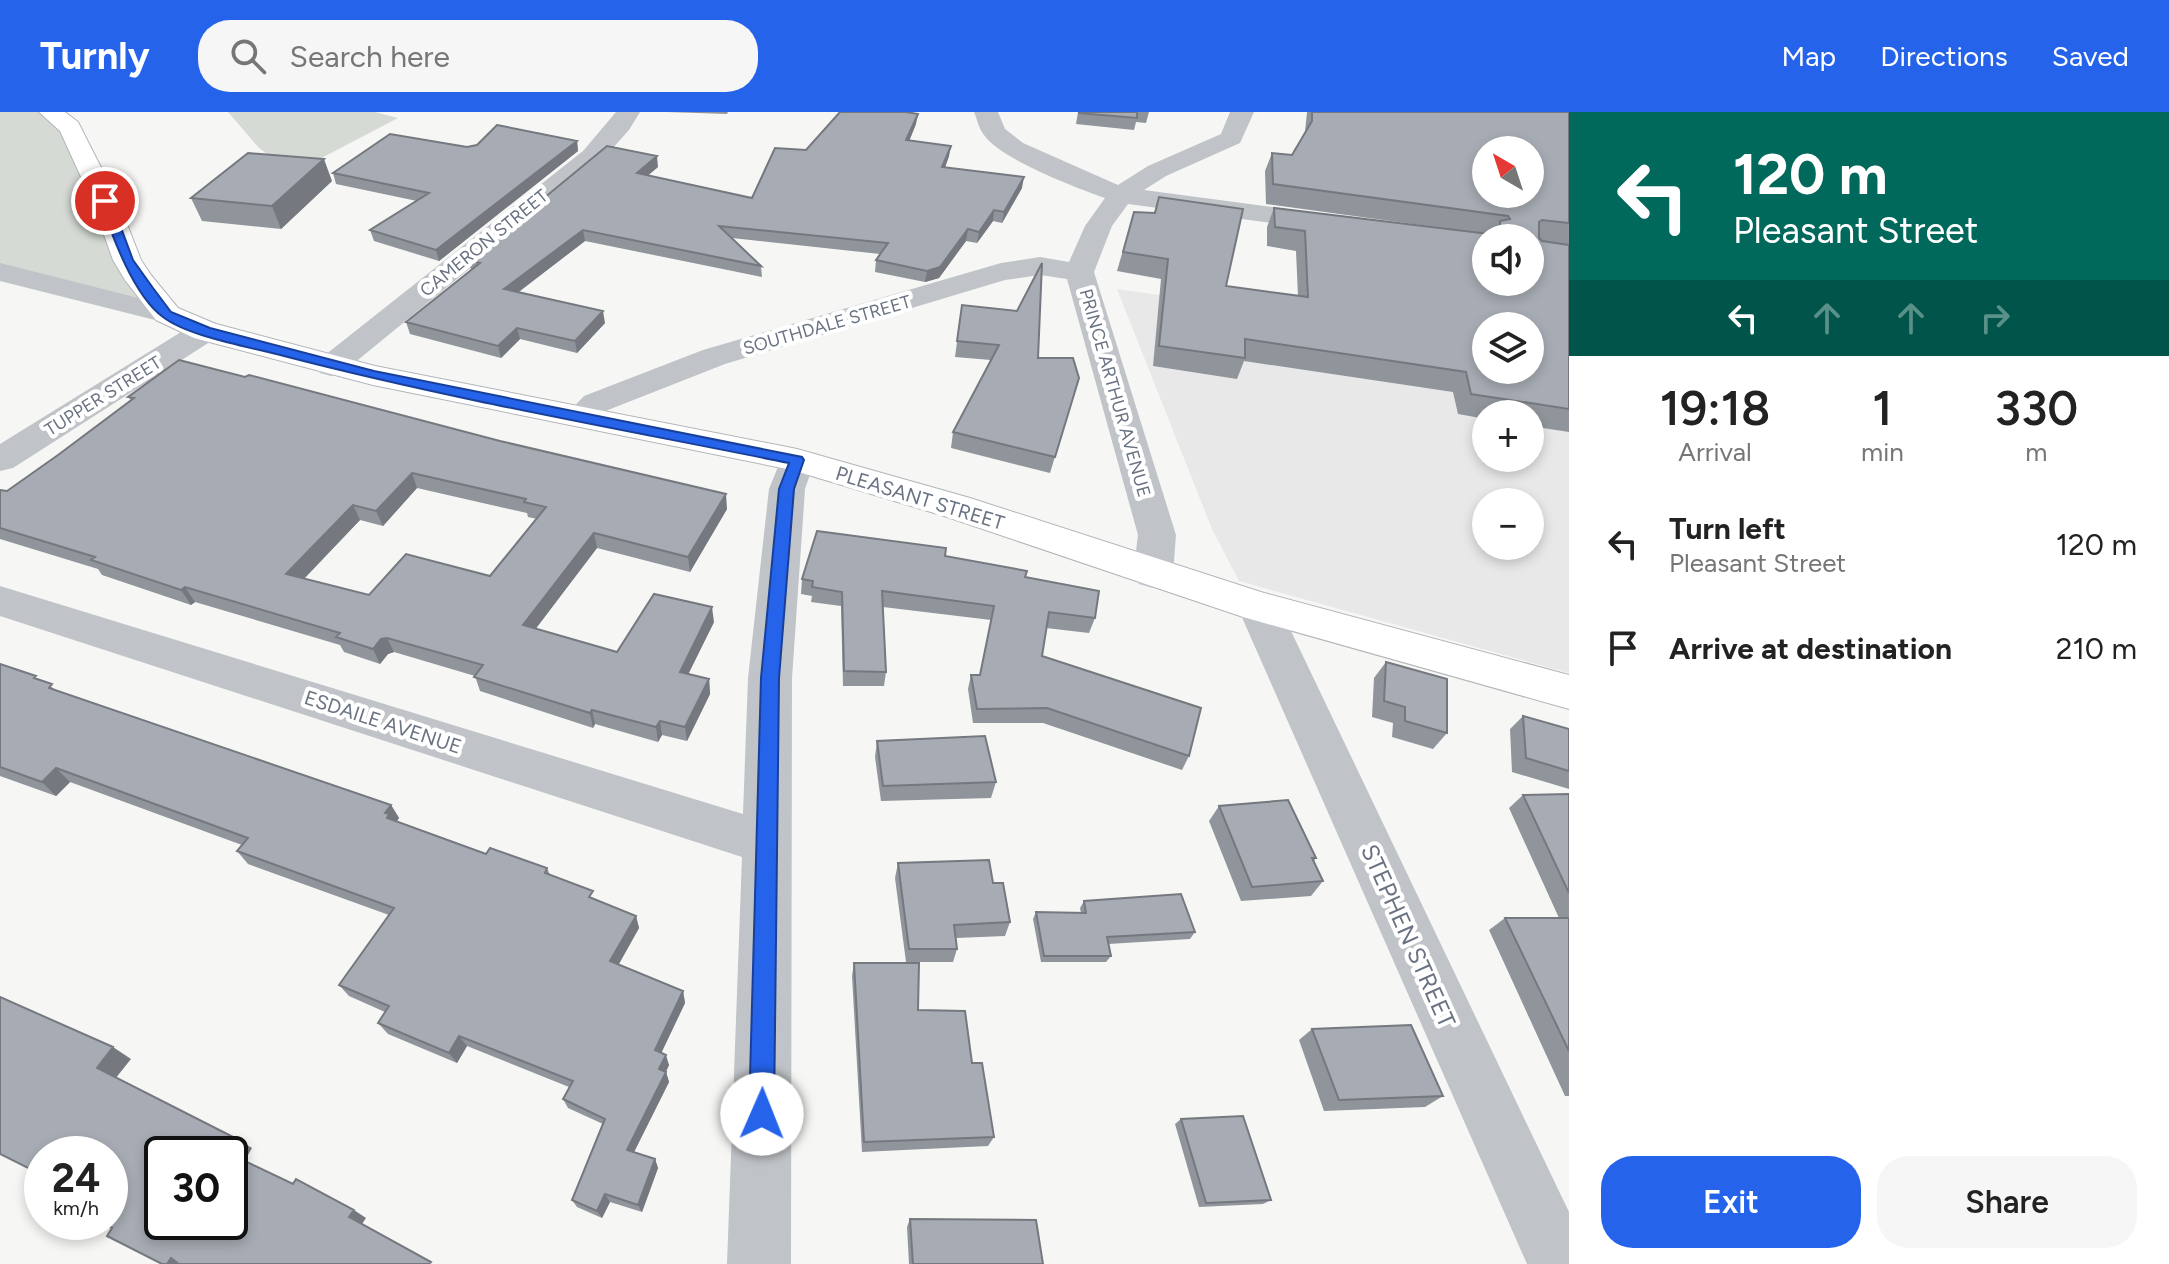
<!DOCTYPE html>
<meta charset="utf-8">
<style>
body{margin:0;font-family:Figtree,sans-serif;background:#f6f6f6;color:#222;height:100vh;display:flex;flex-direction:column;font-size:30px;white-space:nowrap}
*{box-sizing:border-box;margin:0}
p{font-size:26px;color:#767676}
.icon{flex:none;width:44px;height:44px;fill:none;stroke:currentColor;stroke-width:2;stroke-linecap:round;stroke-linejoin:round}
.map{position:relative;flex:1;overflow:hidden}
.details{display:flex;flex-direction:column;background:#fff;width:600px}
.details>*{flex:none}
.banner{background:#00695c;color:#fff;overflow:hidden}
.needle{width:52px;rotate:321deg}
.controls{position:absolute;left:1472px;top:24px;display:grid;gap:16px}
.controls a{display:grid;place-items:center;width:72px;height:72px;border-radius:50%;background:#fff;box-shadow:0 4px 12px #0003;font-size:40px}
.speed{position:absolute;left:24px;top:1024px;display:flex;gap:16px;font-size:40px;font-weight:700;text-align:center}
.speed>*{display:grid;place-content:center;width:104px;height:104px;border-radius:50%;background:#fff;box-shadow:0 4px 12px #0003;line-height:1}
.speed small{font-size:20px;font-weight:400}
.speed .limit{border:4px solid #111;border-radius:12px;background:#fff;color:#111}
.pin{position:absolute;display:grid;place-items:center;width:68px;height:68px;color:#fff;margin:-34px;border:4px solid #fff;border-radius:50%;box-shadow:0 2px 8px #0007}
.me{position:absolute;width:88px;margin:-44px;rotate:1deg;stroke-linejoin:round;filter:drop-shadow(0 0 6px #0008)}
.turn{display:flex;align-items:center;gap:28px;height:168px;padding:0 32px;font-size:36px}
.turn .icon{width:104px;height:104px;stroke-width:2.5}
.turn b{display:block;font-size:56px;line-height:68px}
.lanes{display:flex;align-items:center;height:76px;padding:0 32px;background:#0003;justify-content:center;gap:40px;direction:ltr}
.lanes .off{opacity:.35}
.eta{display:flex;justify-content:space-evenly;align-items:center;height:136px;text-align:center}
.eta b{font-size:48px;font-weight:600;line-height:56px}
.primary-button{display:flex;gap:16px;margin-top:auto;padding:16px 32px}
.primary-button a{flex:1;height:92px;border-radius:32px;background:#2563eb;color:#fff;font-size:32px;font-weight:600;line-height:92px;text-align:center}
.primary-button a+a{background:#f6f6f6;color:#222}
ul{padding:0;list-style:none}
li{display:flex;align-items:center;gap:24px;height:104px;padding:0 32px}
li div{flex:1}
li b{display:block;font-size:30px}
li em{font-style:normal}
header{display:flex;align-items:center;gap:48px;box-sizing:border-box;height:112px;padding:0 40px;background:#2563eb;color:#fff}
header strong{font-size:38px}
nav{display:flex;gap:44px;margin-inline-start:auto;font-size:28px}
.search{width:560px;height:72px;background:#f6f6f6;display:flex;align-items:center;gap:20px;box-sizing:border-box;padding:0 28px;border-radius:32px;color:#767676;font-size:30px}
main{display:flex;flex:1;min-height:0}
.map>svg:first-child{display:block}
</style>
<header>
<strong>Turnly</strong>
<div class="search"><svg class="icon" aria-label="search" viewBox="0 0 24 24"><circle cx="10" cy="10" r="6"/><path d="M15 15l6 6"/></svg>Search here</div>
<nav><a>Map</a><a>Directions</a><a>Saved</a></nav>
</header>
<main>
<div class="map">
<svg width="1569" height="1152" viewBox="0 0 1569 1152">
<rect width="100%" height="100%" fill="#f6f7f4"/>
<path fill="#e7e8e7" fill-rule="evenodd" d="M1117,177L1486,230V258H1530L1569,242V561L1239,469L1212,417ZM1486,302H1530V346H1486ZM1486,390H1530V434H1486Z"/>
<path fill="#d5dbd4" d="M0,0H51L167,202L0,160Z
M228,0H375L398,6L293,61L259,36Z"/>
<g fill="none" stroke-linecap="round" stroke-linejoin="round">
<defs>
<path id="major" d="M39,0H65L78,10L118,89L141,148L151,163L178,196L216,212L375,254L797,337L970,386L1264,481L1569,563V597L1243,505L944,404L792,358L373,273L194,226L156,208L125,168L113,148L92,89L60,19Z"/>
</defs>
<use href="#major" stroke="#b2b5b9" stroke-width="2"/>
<path fill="#c0c3c7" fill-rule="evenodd" d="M616,0H640L629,18L601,49L342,261L331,264L320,261L315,254L320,247L583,39Z
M974,0H998L1005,17L1023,31L1118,73L1148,54L1221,22L1230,0H1254L1240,31L1166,64L1144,78L1332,103L1342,105L1346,111L1342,117L1332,119L1128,92L1112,114L1094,160L1176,423L1173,462L1167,472L1153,476L1139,472L1133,462L1138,423L1067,167L1040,163L1005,168L725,252L608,298C595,310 588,316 570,311L565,304L584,284L703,238L1001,151L1040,145L1069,150L1085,114L1105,86C1077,76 1000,47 984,23C979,17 977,7 974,0Z
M0,151L178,196L182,202L178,208L167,211L0,169Z
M205,210L216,212L221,219L216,226L13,356L0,359V332L194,212Z
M797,337L810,340L815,348L805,377L792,566L791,1152H727L742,745L0,504V474L743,702L748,566L769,377L784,340Z
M1258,479L1273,483L1279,494L1569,1100V1152H1527L1237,494L1243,483Z"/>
<use href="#major" fill="#fff" fill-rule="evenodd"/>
</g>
<path fill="#90949b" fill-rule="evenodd" d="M667,0H728L727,2Z
M1078,0H1149L1146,11L1136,10L1134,18L1076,12Z
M1307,0H1569V320L1530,314V302H1486V307L1458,302L1453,280L1244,249L1237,267L1153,254L1161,167L1117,159L1134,100L1154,101L1159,85L1226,174L1298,184L1296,139L1267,134V115L1274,96L1493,123L1266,92L1265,59L1272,41L1292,43L1305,20Z
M916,12L909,29L949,44L945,56L1022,76L1002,111L993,109L977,131L966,129L939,166L925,170L875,160L876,148L880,142L732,126L761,154L762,165L585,129L518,180L605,211L577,241L520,227L501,246L410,222L406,210L471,158L469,148L658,55L648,63L752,86L806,38Z
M577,29L578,39L439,149L374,129L370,118L417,89L336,72L333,61L467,35Z
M332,69L281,117L202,109L191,86Z
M962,193L1038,246L1079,266L1050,361L951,336L953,320L991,248L955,245Z
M128,285L727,397L690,460L597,436L536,516L617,540L714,510L688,562L709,567L710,582L687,629L662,623L658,630L595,612L593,616L480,579L475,564L394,540L388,542L380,552L344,540L340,533L195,490L191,493L102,463L98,457L0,427V378L7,379L58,343L131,288ZM417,376L527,401L528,405L537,407L490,464L369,483L304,467L360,408L383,414Z
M945,444L1025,465L1095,506L1089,521L1046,516L1042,544L1189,644L1182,658L1043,611H973L968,577L971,563H980L991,508L883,495L886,560L884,574H843L841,494L811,490L812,484L801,482L802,467Z
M1386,550L1447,621L1433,637L1392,625L1393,611L1372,605L1374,566Z
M0,552L40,568L58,579L391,693L399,706L397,709L486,742L547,756L550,763L596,788L636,804L639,816L618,853L683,879L685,891L661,941L669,953L666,960L669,970L634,1040L655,1047L658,1056L642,1100L610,1090L602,1106L577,1095L572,1088L603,1012L568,996L563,987L569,975L467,934L457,951L388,922L378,911L385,900L349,884L339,873L389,803L248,752L237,739L242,733L70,670L56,684L0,664Z
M1523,604L1569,617V677L1512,660L1510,617Z
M877,629L996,670L991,686L881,689L875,645Z
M1569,682V984H1565L1489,818L1505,806H1559L1509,696L1523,683Z
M1219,694L1316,746L1314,749L1323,769L1311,784L1241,789L1209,709Z
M898,751L993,771L1010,810L1005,824L956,826L957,837L953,850H906L895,766Z
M1084,789L1195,820L1190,827L1108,832L1111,844L1106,850H1041L1033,807L1036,800L1081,801L1080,796Z
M854,851L918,898L972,951L994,1025L988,1034L862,1040L852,864Z
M1312,917L1443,984L1425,995L1324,999L1299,928Z
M1181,1007L1271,1088L1263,1092L1199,1095L1175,1012Z
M910,1107L1043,1152H909L907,1115Z"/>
<path fill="#75787e" d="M918,2L916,12L905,39L906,28Z
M577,29L578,39L439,149L436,138Z
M951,34L949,44L941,66L942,55Z
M657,44L658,55L638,72L637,61Z
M324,47L332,69L281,117L272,94Z
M1024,65L1022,76L1002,111L1004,100Z
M994,98L993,109L977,131L979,120Z
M968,117L966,129L939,166L925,170L927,159Z
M583,118L585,129L507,189L504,177Z
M603,199L605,211L577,241L575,229Z
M517,216L520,227L501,246L498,234Z
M412,361L417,376L383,414L376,399Z
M726,382L727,397L690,460L688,445Z
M353,393L360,408L294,477L286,462Z
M594,421L597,436L528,527L523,513Z
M185,475L195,490L191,493L181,478Z
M712,495L714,510L682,575L680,560Z
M387,526L394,540L388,542L380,552L373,537L381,527Z
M709,567L710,582L687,629L685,615Z
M592,598L595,612L593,616L590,601Z
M660,609L662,623L658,630L656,615Z
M56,656L70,670L56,684L42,670Z
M391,693L399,706L395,712L387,706L385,701Z
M636,804L639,816L614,861L610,849Z
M683,879L685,891L658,948L655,938Z
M459,924L467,934L457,951L449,941Z
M113,935L131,947L115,967L97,956Z
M666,943L669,953L662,967L659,957Z
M666,960L669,970L631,1046L627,1038Z
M237,1027L252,1036L244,1050L228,1041Z
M655,1047L658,1056L642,1100L638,1093Z
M605,1082L610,1090L602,1106L597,1099Z
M354,1098L366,1106L362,1112L349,1105Z
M171,1146L186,1152H167Z"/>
<path fill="#a7acb4" stroke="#75787e" stroke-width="2" fill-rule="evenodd" d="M840,0H906L918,2L906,28L951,34L942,55L1024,65L1004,100L994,98L979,120L968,117L940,155L927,159L876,148L888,131L719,114L761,154L583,118L504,177L603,199L575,229L517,216L498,234L406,210L480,151L469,148L607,34L657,44L637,61L752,86L775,36L806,38Z
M1079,0H1137V6L1079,1Z
M1312,0H1569V111L1542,108L1539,110V126L1542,129L1569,133V297L1471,282L1466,260L1245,227V246L1159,234L1168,147L1123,140L1134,100L1155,101L1159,85L1243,97L1226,174L1308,185L1305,119L1275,115L1274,96L1497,123L1500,120V109L1510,107L1508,104L1273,72L1272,41L1292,43L1312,9ZM1486,38H1530V82H1486ZM1486,126H1530V170H1486ZM1486,214H1530V258H1486Z
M497,13L577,29L436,138L370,118L429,81L333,61L390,22L467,35L477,33Z
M248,41L324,47L272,94L191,86Z
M1042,151L1038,246H1073L1079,266L1055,345L953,320L999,233L957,229L962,193L1017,199Z
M179,248L245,265L249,263L500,329L726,382L688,445L594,421L523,513L617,540L654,482L712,495L680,560L709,567L685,615L660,609L656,615L592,598L590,601L474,565L483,553L387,526L381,527L373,537L336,525L340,521L185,475L181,478L91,448L95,445L0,416V378L7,379L58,343L134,286L128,285ZM412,361L526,387L524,390L546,395L490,464L406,442L369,483L286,462L353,393L376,399Z
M817,419L946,436L945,444L1027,459L1025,465L1099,479L1095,506L1049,500L1042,544L1201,596L1189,644L1047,596L977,597L971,563H980L994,494L882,479L886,560L844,559L842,480L812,475L813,469L802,467Z
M1386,550L1447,567V621L1405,609V595L1384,589Z
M0,552L36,564L34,566L52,572L49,576L391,693L385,701L389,702L387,706L486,742L490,736L547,756L545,761L593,779L589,785L636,804L610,849L683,879L655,938L666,943L659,957L666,960L627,1038L655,1047L638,1093L605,1082L597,1099L572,1088L605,1007L563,987L573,969L459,924L449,941L378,911L389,894L339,873L394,796L237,739L248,726L56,656L42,670L0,655Z
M1523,604L1569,617V659L1526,646Z
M985,624L996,670L883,674L877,629Z
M1569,682V781L1523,683Z
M1288,688L1316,746H1312L1323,769L1252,775L1219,694Z
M989,748L993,771H1003L1010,810L954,813L957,837H909L898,751Z
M1181,782L1195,820L1107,825L1111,844H1044L1036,800L1086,801L1084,789Z
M1505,806H1569V939Z
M854,851H919L918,898L965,899L972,951H982L994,1025L864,1030Z
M0,885L113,935L97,956L237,1027L228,1041L293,1072L296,1067L354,1098L349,1105L431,1150L429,1152H179L171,1146L167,1152H162L107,1124L112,1116L99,1110H110V1042H42V1063L0,1042ZM162,1042H230V1110H162Z
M1411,913L1443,984L1339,988L1312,917Z
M1243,1004L1271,1088L1206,1091L1181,1007Z
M42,1067V1082L33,1078Z
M910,1107L1036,1108L1043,1152H913Z"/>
<path fill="#2563eb" stroke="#184099" stroke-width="2" d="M105,86L111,89L133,148L153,176L171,200L210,216L374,259L802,345L804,348L794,377L779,566L774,1002L770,1010L762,1014L753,1010L749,1002L761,566L779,377L789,351C620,317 450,287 284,244C251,235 189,225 163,205C133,183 112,123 100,89Z"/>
<g text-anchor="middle" stroke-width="8" stroke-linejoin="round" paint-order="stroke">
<g font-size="18" fill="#697382" stroke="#fff">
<text transform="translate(484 131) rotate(-39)" y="6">CAMERON STREET</text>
<text transform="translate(827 213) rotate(-16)" y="6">SOUTHDALE STREET</text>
<text transform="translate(1115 281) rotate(74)" y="6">PRINCE ARTHUR AVENUE</text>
<text transform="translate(103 284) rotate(-32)" y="6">TUPPER STREET</text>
</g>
<g font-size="20" fill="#697382" stroke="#fff">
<text transform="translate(920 386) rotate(17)" y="7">PLEASANT STREET</text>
<text transform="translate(383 610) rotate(18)" y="7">ESDAILE AVENUE</text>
</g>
<g font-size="24" fill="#697382" stroke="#fff">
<text transform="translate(1408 824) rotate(66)" y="8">STEPHEN STREET</text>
</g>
</g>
</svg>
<div class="controls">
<a><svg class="needle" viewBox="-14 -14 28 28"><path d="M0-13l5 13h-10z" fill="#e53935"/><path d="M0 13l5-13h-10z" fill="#767676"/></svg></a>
<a><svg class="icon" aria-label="sound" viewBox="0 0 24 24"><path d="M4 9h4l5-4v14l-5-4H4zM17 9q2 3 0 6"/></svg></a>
<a><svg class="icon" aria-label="layers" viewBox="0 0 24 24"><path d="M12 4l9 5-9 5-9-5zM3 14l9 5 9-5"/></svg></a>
<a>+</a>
<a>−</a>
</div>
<div class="speed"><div>24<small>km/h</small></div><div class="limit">30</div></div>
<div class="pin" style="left:105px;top:89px;background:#d93025"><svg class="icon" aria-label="arrive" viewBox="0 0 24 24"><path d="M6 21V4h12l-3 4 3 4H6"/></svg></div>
<svg class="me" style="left:762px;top:1002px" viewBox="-20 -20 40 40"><circle r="19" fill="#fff"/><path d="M0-13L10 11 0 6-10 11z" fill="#2563eb"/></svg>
</div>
<section class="details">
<div class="banner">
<div class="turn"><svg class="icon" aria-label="left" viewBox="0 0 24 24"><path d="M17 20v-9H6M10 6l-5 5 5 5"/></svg><div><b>120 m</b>Pleasant Street</div></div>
<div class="lanes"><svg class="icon" aria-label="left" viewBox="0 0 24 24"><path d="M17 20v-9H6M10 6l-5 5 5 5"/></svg><svg class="icon off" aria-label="ahead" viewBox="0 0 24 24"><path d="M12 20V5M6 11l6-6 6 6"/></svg><svg class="icon off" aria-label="ahead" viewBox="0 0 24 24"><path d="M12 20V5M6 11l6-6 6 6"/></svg><svg class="icon off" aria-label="right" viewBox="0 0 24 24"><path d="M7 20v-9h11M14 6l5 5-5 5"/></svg></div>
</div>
<div class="eta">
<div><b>19:18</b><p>Arrival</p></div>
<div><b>1</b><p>min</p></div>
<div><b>330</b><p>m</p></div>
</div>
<ul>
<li><svg class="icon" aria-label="left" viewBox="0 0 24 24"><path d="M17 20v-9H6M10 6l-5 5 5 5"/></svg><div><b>Turn left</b><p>Pleasant Street</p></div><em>120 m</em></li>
<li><svg class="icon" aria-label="arrive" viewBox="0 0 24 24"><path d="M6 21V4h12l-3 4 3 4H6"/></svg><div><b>Arrive at destination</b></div><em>210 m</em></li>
</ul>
<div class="primary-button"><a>Exit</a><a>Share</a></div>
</section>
</main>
